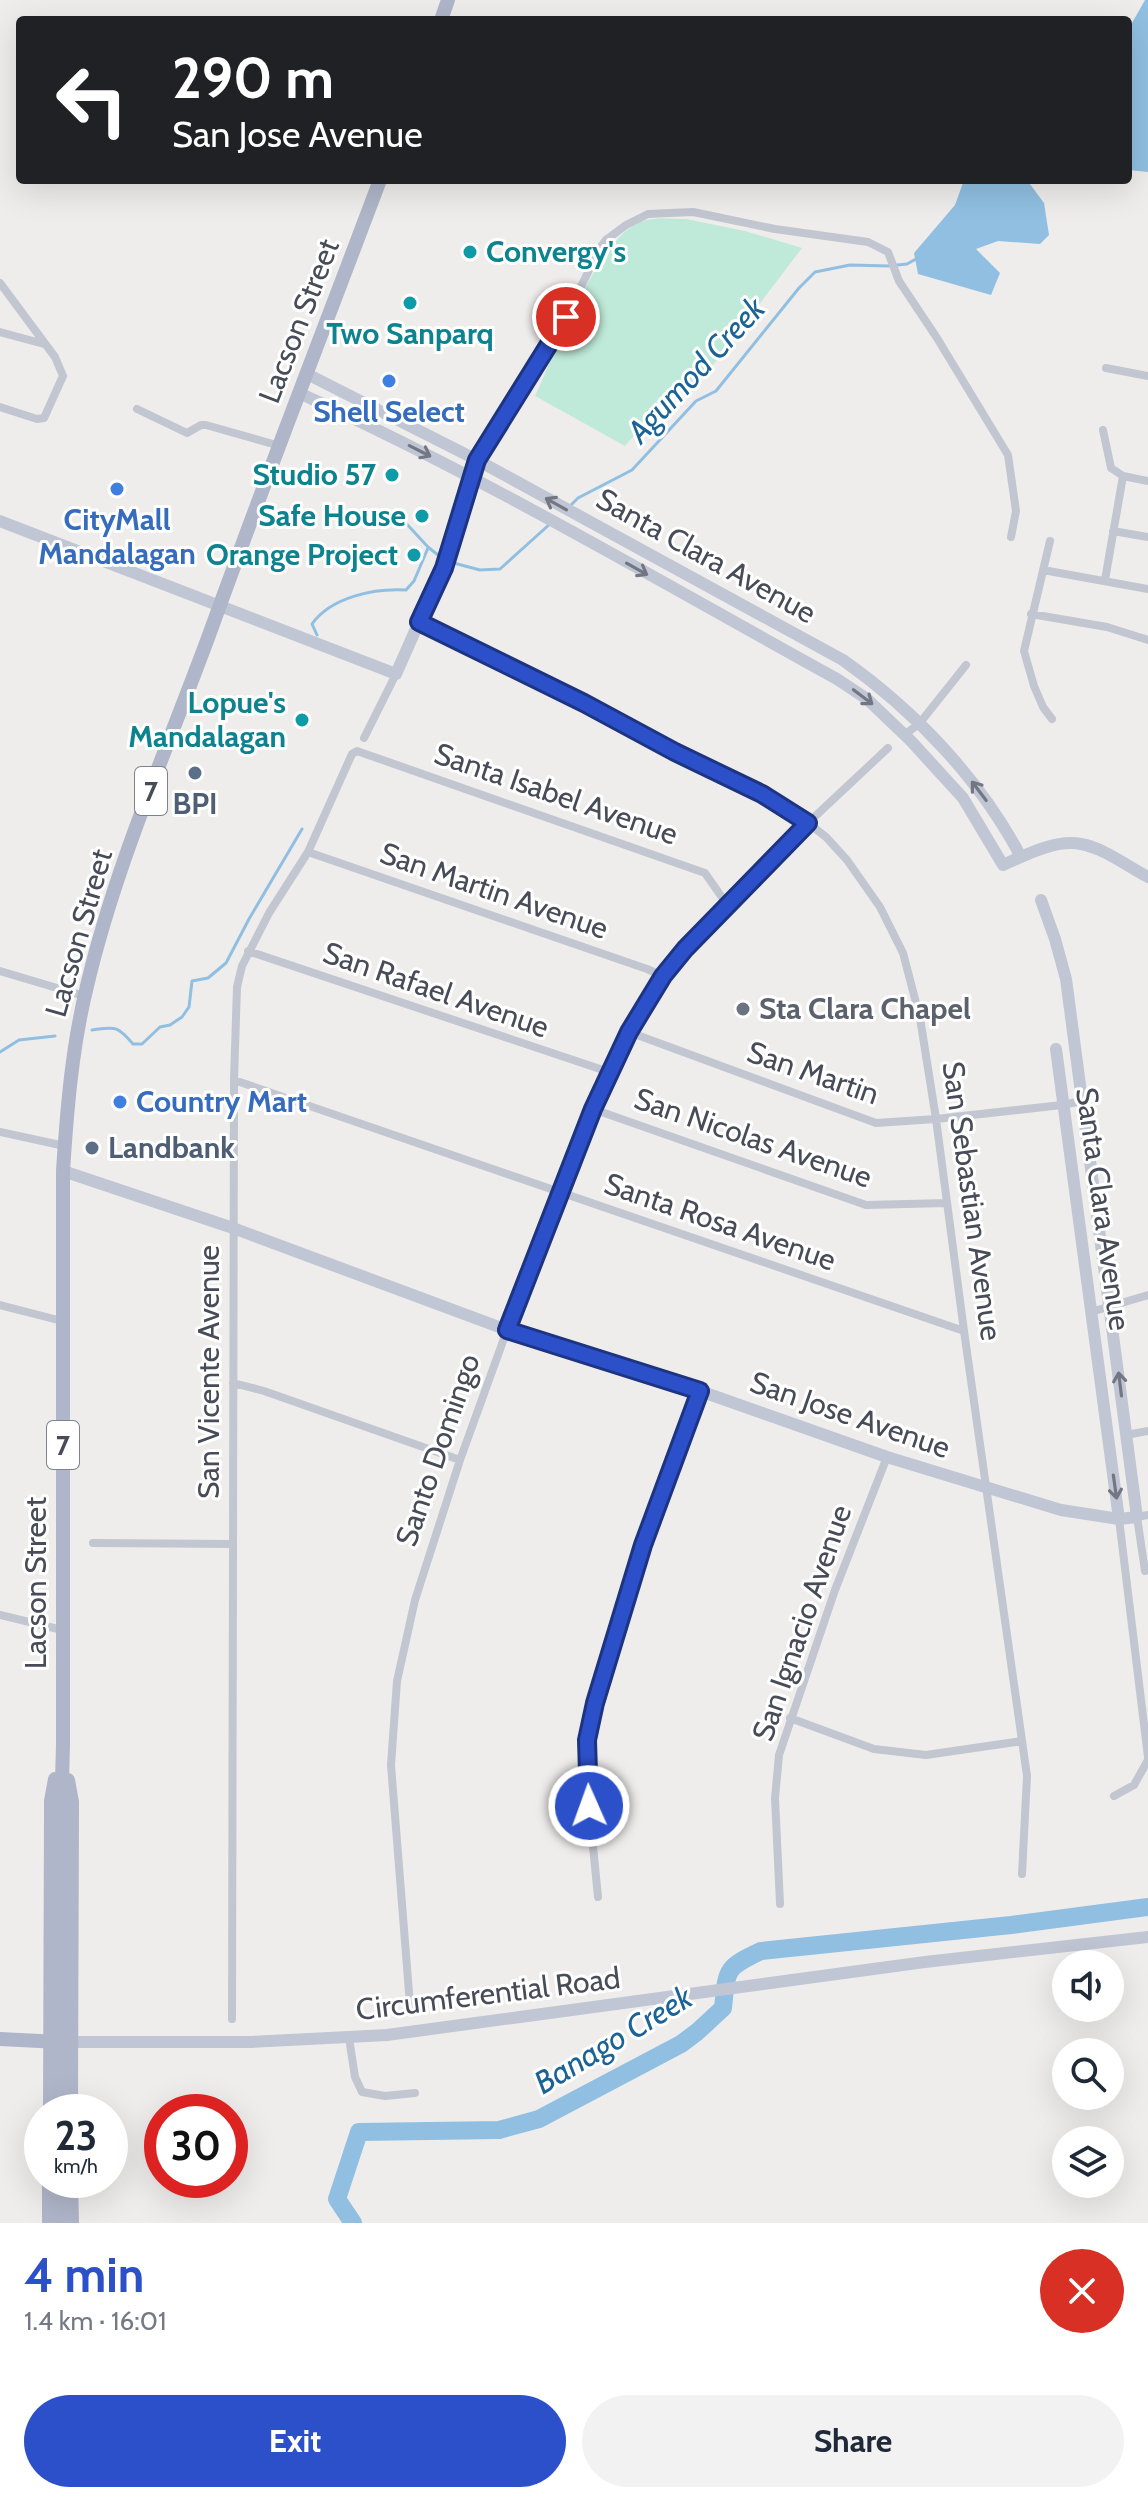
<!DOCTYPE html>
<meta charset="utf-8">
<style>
body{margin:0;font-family:Cabin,sans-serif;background:#f2f2f3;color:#1f2937;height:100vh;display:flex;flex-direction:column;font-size:30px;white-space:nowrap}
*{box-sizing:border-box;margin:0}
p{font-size:26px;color:#747a83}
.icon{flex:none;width:44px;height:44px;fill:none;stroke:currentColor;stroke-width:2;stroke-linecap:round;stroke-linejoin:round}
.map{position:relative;height:2223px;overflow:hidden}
.side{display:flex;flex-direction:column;background:#fff;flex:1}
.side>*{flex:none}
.banner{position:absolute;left:16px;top:16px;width:1116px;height:168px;border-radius:8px;box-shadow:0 8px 32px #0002;background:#202124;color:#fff;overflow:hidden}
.tools{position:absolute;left:1052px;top:1950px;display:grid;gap:16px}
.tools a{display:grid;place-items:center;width:72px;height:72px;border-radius:50%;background:#fff;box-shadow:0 8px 32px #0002;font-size:40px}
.speed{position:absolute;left:24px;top:2094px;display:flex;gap:16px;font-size:40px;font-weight:700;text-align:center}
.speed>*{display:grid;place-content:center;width:104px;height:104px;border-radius:50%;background:#fff;box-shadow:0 8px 32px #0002;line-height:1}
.speed small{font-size:20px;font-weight:400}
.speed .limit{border:12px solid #d22;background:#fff;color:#111}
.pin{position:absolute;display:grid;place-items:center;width:68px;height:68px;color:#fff;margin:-34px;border:4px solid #fff;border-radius:50%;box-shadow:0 2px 8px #0007}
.me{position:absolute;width:88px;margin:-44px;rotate:358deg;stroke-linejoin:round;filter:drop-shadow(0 0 6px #0008)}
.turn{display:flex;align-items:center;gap:28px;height:168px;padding:0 24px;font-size:36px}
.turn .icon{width:104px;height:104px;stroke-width:2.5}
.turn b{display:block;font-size:56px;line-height:68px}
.round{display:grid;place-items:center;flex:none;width:84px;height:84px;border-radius:42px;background:#f2f2f3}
.head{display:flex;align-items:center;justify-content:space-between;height:136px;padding:0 24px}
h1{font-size:48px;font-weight:700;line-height:60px;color:#2c50c9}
.button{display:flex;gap:16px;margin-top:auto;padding:16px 24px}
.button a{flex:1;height:92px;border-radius:48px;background:#2c50c9;color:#fff;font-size:32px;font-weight:700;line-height:92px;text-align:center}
.button a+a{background:#f2f2f3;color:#1f2937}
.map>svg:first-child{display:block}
</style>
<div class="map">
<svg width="1148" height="2223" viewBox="0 0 1148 2223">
<rect width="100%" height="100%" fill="#efedec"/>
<path fill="#bfe9d8" d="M686,219L745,231L802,248L691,394L669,396L625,446L535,396C555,354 599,234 643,221C656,217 673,219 686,219Z"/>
<path fill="#90bfe1" d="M1145,0H1148V172L1128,170V30Z
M964,180H1027L1044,203L1049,235L1040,244L998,241L976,249L1000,273L991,295L918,274L914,253L955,205Z"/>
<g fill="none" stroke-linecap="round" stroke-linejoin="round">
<path stroke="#90bfe1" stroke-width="3" d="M897,265L907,264L916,259
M569,507L578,498L632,470L696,401L716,391L799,288L815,272L850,265L889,266
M403,520L428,547L443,559
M450,562L480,570L500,569L551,523
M317,635L312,624C331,597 375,588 406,590L414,581L428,548
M92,1030C115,1027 117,1025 133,1044H142L160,1027L170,1025L182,1017L189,1007L192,981L208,978L226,963L249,919L302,829
M0,1052L19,1040L55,1036"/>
<path stroke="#90bfe1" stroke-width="18" d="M353,2223L337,2199L359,2132L499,2130L539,2119L681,2044L697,2032L723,2008C727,1969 725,1968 761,1951L1011,1925L1148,1907"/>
<path stroke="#c1c6d0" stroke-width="8" d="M0,283L55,357L63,376L44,418L37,419L0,407
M0,332L44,344
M1106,368L1148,376
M137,409L187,433L201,425H206L280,446
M1103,430L1111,468L1123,476L1148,481
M477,460L566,317L600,248L606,240L626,225L648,214L693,212L775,229L868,242L888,252L899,281L937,338L1008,455L1016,511L1011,537
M1113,531L1148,537
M1050,541L1024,651L1034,686L1043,707L1052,719
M1043,570L1148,589
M1105,580L1123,476
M1031,614L1107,627L1148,640
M904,735L919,724L966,665
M364,738L396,674
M888,748L808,823L826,837L847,860L880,907L903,953L920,1018L936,1119L964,1331L1027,1776L1022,1874
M308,852L647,969L663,976
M248,951L609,1072
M0,971L84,996
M629,1032L876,1123L936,1119L1062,1105L1082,1101
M234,1080L964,1331
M593,1109L866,1205L947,1203
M0,1132L65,1146
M0,1305L62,1321
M1091,1312L1148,1295
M233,1383L264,1391L460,1460
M1126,1435L1148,1431
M1119,1519L1148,1757
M93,1543L233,1544
M1145,1571L1137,1517L1148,1515
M0,1615L62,1630
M790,1718L874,1749L926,1755L1022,1741
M1114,1796L1134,1785L1148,1760
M598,1897L589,1806L587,1740L595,1703L643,1545L700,1391
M780,1904L775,1798L779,1755L835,1590L887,1457
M410,2005L391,1765L397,1681L415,1600L460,1460L507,1330
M232,2019L234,1080L237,987L242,966L269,913L308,852L352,754L357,751L705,873L728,906
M349,2038L355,2077L362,2092L385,2096L415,2093"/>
<path stroke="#c1c6d4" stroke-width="12" d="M307,374L477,460L843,660C915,711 980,779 1021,857
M299,393C484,477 659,581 837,679L867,699L911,741L963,798L1003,865C1025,855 1056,839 1081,844C1104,848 1127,866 1148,877
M477,460L444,568L419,622L584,703L675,752L762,794L808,823L685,949L663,976L629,1032L593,1109L507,1330
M0,521L396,674L419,622
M1056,1049L1119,1519
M63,1171L233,1228L507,1330L700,1391L887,1457L1061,1510L1119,1519L1137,1517L1066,979L1055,939L1041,900
M71,2042H251L387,2035L925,1962L1148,1937"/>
<path stroke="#afb6c9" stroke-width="14" d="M441,20L448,0
M68,1780L72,1802L71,2112
M60,1858L63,1744V1171C67,1109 72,1047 87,986C116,863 169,745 212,627C266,477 324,329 380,180
M0,2039L59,2042
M50,2112L51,1801L55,1779
M71,2180L72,2223
M49,2223V2180
M60,2223V2180"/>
<path stroke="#afb6c9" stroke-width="14" d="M60,2112V1858"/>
</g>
<defs><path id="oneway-shaft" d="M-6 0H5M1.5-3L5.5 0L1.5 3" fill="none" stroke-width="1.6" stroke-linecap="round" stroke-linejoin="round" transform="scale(2)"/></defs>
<g stroke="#727783">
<use href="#oneway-shaft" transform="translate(420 451) rotate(27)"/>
<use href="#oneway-shaft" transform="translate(556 504) rotate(-151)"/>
<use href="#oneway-shaft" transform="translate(637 569) rotate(29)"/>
<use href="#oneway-shaft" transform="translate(863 697) rotate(37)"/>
<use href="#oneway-shaft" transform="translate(979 791) rotate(-127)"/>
<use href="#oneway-shaft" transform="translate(1120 1384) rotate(-97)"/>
<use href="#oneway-shaft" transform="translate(1115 1487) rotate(82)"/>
</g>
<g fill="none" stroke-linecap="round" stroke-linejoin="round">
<defs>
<path id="route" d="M566,317L477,460L444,568L419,622L584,703L675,752L762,794L808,823L685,949L663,976L629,1032L593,1109L507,1330L700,1391L643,1545L595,1703L587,1740L589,1806"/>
</defs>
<use href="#route" stroke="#1d3483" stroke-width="20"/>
<use href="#route" stroke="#2c50c9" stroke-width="14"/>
</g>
<g fill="#0f9aa8" stroke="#fff" stroke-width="3">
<circle cx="470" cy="252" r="8"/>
<circle cx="410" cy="303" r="8"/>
<circle cx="392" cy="475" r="8"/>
<circle cx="422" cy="516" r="8"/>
<circle cx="414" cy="555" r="8"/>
<circle cx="302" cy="720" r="8"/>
</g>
<g fill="#3f7fe0" stroke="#fff" stroke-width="3">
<circle cx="389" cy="381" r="8"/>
<circle cx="117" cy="489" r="8"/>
<circle cx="120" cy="1102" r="8"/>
</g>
<g fill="#5c6f8a" stroke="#fff" stroke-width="3">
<circle cx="195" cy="773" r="8"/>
<circle cx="92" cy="1148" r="8"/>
</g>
<circle fill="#6b7280" stroke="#fff" stroke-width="3" cx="743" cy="1009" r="8"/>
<g text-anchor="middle" stroke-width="6" stroke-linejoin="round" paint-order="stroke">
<g fill="#fff" stroke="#7e828a" stroke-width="2">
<rect x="135" y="767" width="32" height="48" rx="6"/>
<rect x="47" y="1421" width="32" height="48" rx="6"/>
</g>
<g font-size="28" font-weight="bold" fill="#474c58">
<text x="151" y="801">7</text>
<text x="63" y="1455">7</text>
</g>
<g font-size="30" font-weight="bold" fill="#0d838f" stroke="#fff" text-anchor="end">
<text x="486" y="262" text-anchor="start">Convergy's</text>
<text x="410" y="344" text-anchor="middle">Two Sanparq</text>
<text x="376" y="485">Studio 57</text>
<text x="406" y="526">Safe House</text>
<text x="398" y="565">Orange Project</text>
<text x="286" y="713">Lopue's<tspan x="286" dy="34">Mandalagan</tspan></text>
</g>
<g font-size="30" fill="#474c58" stroke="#fff">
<text transform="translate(299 321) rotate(-69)" y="10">Lacson Street</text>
<text transform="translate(706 556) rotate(29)" y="10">Santa Clara Avenue</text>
<text transform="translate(556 794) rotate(19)" y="10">Santa Isabel Avenue</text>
<text transform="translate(494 891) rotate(19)" y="10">San Martin Avenue</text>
<text transform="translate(79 933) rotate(-74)" y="10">Lacson Street</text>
<text transform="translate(436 990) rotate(19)" y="10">San Rafael Avenue</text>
<text transform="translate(813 1073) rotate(19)" y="10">San Martin</text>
<text transform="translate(753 1138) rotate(19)" y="10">San Nicolas Avenue</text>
<text transform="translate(972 1201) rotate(82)" y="10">San Sebastian Avenue</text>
<text transform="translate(1103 1209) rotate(82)" y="10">Santa Clara Avenue</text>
<text transform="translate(720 1222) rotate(19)" y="10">Santa Rosa Avenue</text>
<text transform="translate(209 1372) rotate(-90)" y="10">San Vicente Avenue</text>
<text transform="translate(850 1415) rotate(19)" y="10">San Jose Avenue</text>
<text transform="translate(438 1450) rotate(-71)" y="10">Santo Domingo</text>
<text transform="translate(36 1583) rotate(-90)" y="10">Lacson Street</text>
<text transform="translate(802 1623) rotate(-71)" y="10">San Ignacio Avenue</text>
<text transform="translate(488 1994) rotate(-7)" y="10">Circumferential Road</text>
</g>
<g font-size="30" font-weight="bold" fill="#366cbe" stroke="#fff">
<text x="389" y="422">Shell Select</text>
<text x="117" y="530">CityMall<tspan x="117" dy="34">Mandalagan</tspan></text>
<text x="136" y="1112" text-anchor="start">Country Mart</text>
</g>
<g font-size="30" font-weight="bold" fill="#4e5e75" stroke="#fff">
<text x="195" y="814">BPI</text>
<text x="108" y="1158" text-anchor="start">Landbank</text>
</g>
<g font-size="30" font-weight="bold" fill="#5b616d" stroke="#fff" text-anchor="start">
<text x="759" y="1019">Sta Clara Chapel</text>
</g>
<g font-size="32" font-style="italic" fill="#1b6396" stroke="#fff">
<text transform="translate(696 370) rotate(-47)" y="11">Agumod Creek</text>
<text transform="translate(613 2040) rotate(-31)" y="11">Banago Creek</text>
</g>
</g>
</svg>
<div class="tools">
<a><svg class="icon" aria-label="sound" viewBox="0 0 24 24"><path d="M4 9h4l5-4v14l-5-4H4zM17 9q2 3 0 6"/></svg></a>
<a><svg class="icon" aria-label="search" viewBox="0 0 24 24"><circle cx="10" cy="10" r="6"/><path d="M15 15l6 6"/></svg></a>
<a><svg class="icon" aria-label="layers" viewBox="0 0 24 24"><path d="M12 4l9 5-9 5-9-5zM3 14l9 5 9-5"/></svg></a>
</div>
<div class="speed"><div>23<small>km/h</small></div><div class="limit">30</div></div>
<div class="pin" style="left:566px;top:317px;background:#d93025"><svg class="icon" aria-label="arrive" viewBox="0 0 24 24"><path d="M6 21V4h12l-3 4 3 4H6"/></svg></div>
<svg class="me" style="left:589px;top:1806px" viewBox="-20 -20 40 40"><circle r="17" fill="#2c50c9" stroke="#fff" stroke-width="3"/><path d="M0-11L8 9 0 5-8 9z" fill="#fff"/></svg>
<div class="banner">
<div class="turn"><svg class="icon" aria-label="left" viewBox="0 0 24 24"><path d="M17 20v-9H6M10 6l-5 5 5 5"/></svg><div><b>290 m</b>San Jose Avenue</div></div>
</div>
</div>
<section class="side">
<div class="head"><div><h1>4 min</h1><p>1.4 km · 16:01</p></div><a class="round" style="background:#d93025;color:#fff"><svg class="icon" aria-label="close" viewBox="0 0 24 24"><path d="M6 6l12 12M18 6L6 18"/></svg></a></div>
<div class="button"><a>Exit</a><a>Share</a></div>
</section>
